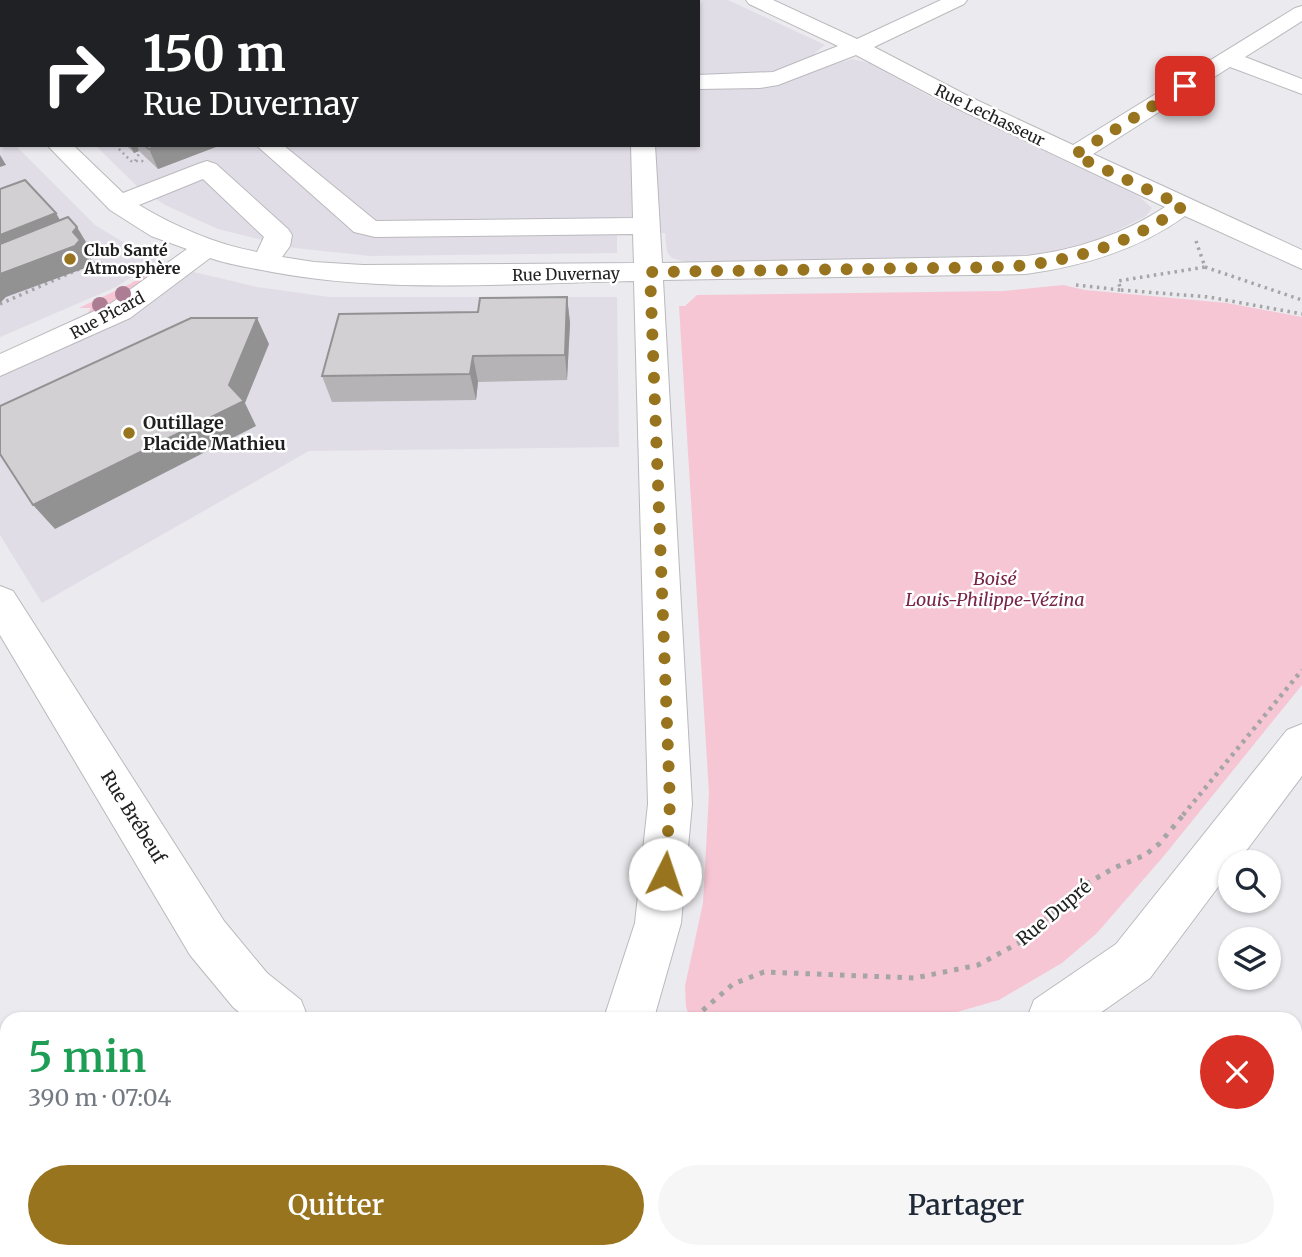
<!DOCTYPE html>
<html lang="fr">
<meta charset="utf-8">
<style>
body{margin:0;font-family:Merriweather,serif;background:#f6f6f7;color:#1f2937;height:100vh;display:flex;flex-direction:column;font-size:26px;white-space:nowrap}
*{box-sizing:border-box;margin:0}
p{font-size:23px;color:#747a83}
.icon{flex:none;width:38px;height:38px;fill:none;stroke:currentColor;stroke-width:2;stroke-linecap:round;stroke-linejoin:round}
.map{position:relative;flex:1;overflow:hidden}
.drawer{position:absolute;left:0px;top:1012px;width:1302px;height:247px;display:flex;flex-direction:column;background:#fff;border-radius:21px 21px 0 0;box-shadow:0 2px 5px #0004}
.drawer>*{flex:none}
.top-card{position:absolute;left:0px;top:0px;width:700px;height:147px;box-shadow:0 2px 5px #0004;background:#202124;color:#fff;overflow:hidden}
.controls{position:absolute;left:1218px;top:850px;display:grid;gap:14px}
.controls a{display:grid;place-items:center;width:63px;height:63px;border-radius:50%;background:#fff;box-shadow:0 2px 5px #0004;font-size:35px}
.pin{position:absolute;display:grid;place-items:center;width:60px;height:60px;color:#fff;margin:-30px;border-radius:14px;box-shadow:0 4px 10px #0006}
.me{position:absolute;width:77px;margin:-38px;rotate:4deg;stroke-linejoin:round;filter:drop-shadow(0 0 5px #0008)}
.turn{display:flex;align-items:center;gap:24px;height:147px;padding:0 28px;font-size:32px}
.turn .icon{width:91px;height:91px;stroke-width:2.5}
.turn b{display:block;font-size:49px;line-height:60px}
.round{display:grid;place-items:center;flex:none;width:74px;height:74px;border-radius:37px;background:#f6f6f7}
.overview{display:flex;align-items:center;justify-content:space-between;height:119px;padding:0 28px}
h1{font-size:42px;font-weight:600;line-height:52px;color:#1e9e55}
.button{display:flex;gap:14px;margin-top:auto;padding:14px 28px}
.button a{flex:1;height:80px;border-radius:42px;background:#97741d;color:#fff;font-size:28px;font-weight:600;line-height:80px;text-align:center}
.button a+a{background:#f6f6f7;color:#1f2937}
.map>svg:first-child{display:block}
</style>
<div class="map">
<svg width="1302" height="1257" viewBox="0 0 1302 1257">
<rect width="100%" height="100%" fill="#ebeaee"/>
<path fill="#e0dde7" d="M0,0H728L825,45L814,54L836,64L852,59L869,63L938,101L1137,195L1152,208L1146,216L1102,238L1054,251L998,258L686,262L672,258L667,252L665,233L617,234V253L370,256L295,248L218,229L165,205L139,188L95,145H698V2H2V14Z
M0,129L2,145H15L95,225L133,248L159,259L116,287L0,337Z
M189,271L257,287L329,297H617L619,447L309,451L42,603L0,535V376Z"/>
<path fill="#f6c6d5" d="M165,261C160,287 108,306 86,316L91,308H79L130,284Z
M1063,285L1085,290L1227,303L1302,317V685L1163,857L1097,933L1062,963L999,1000L936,1018H690L686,1007L685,986L703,903L709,793L679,306H685L697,295L1004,291Z"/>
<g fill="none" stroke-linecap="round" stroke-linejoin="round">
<defs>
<path id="minor" d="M100,0H121L122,2H101Z
M597,0H619L620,2H598Z
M746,0H773L857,39L941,0H967L964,4L874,47L970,97L1073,145L1295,8L1302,6V21L1245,57L1302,79V94L1230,67L1093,154L1302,250V269L1185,216C1138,250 1083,266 1026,274L663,280L692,804L681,923L654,1018H604L635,923L648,804L634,281C516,283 388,294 272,272C252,268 230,265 210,258L130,318L0,376V354L110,304L187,249L151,236L110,210L47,145H73L123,193L198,164L207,161L216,164L288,229L292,235L290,246L282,257L314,262L363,265L634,263L633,234L375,237L354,232L256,145H283L376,221L633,218L631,145H655L662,263L1026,256C1076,250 1122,235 1165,207L954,107L856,55L778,85L760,88L698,89V75L773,72L838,46L749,4ZM203,179L264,237L257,252C215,244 176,227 139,205Z
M0,79L2,80V95L0,94Z
M0,586L13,591L224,921L267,973L301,1000L308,1018H246L233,1007L190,955L0,635Z
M1302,724V776L1237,863H1230V871L1150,978L1093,1018H1027L1034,1000L1116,944L1287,730Z
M460,1251H519L517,1257H458Z"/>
</defs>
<use href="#minor" stroke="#bab9bd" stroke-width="2"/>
<path stroke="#a5a5a8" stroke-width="2.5" stroke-dasharray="2 3.5" stroke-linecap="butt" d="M0,120L2,122
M115,145L131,161H142L145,164
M135,161L139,154L137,152"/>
<path stroke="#a5a5a8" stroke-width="3.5" stroke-dasharray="2.5 4.5" stroke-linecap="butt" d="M93,263L108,264
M1205,267L1302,300
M1076,285L1121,290L1118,281L1205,267L1196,241
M1121,290L1209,297L1302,314
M0,304L93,263H90"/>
<path stroke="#a5a5a8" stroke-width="4.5" stroke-dasharray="3.5 5" stroke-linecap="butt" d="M1183,815L1302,670"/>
<path stroke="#a5a5a8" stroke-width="5" stroke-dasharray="4.5 7" stroke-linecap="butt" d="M694,1018L733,984L764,972L915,978L978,965L1026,939L1074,891L1114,868L1145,855L1159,844L1184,814"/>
<use href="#minor" fill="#fff" fill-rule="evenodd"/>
</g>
<g fill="#ac7d93">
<circle cx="123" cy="294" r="8"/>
<circle cx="100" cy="305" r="8"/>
</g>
<path fill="#b5b3b5" d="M0,0L2,2V12L0,10Z
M169,0H584V2H172Z
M126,145H221L158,169L139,151L134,153Z
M567,297L570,323L567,380L478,382L476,400L332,402L322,376L478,312Z"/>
<path fill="#939293" d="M130,145H137L139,151L134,153Z
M160,145H221L158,169L149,149Z
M0,155L6,165L0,167Z
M56,213L64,227L0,252V235Z
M77,227L89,247L86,251L92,260L88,267L6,297L0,303V274L73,232Z
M567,297L570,323L567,380L565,355Z
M257,318L269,344L245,403L256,426L55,529L33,505L229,385Z
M473,356L478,382L476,400L470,374Z"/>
<path fill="#d2d0d2" stroke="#939293" stroke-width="2" d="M0,0H59L61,2H2Z
M193,0H584L580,2H195Z
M144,145H160L149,149Z
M25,180L56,213L0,235V189Z
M68,217L77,227L73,232L80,240L75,246L0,274V244Z
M567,297L565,355L473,356L470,374L322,376L339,314L478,312L480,298Z
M191,318H257L229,385L244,401L33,505L0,454V406Z"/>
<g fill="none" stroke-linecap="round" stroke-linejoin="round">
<path stroke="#97741d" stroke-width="12" stroke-dasharray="0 21.6" d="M665,874L670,804L650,272L1005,267C1071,262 1129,245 1183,206L1074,155L1185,86"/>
</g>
<g fill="#97741d" stroke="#fff" stroke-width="2.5">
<circle cx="70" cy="259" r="7"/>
<circle cx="129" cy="433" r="7"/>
</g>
<g text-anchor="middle" stroke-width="5" stroke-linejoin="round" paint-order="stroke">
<g font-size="16" fill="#202021" stroke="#fff">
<text transform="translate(990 115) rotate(26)" y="6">Rue Lechasseur</text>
<text transform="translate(566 274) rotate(-1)" y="6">Rue Duvernay</text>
<text transform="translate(107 315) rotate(-28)" y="6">Rue Picard</text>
</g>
<g font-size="16" font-weight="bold" fill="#202021" stroke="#fff" text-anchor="start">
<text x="84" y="256">Club Santé<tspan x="84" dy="18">Atmosphère</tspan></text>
</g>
<g font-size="18" font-weight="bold" fill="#202021" stroke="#fff" text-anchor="start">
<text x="143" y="429">Outillage<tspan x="143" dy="21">Placide Mathieu</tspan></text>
</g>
<g font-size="18" font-style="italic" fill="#782448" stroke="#fff">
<text x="995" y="585">Boisé<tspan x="995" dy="21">Louis-Philippe-Vézina</tspan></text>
</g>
<g font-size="18" fill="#202021" stroke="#fff">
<text transform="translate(133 817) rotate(58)" y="6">Rue Brébeuf</text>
<text transform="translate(1054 913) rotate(-40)" y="6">Rue Dupré</text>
</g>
</g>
</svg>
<div class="controls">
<a><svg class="icon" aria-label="search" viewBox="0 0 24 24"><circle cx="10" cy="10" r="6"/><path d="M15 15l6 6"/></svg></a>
<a><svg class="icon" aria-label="layers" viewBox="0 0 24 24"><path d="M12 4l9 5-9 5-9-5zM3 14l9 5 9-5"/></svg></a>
</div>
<div class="pin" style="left:1185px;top:86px;background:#d93025"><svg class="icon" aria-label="arrive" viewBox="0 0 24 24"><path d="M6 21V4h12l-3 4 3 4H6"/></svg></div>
<svg class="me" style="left:665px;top:874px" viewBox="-20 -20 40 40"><circle r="19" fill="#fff"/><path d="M0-13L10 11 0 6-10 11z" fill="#97741d"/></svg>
<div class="top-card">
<div class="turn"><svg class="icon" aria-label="right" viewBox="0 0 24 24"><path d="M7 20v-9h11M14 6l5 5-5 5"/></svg><div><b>150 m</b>Rue Duvernay</div></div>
</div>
<section class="drawer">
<div class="overview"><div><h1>5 min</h1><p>390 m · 07:04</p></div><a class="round" style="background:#d93025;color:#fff"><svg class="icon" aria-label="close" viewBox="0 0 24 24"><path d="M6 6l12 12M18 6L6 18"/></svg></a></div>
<div class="button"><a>Quitter</a><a>Partager</a></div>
</section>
</div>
